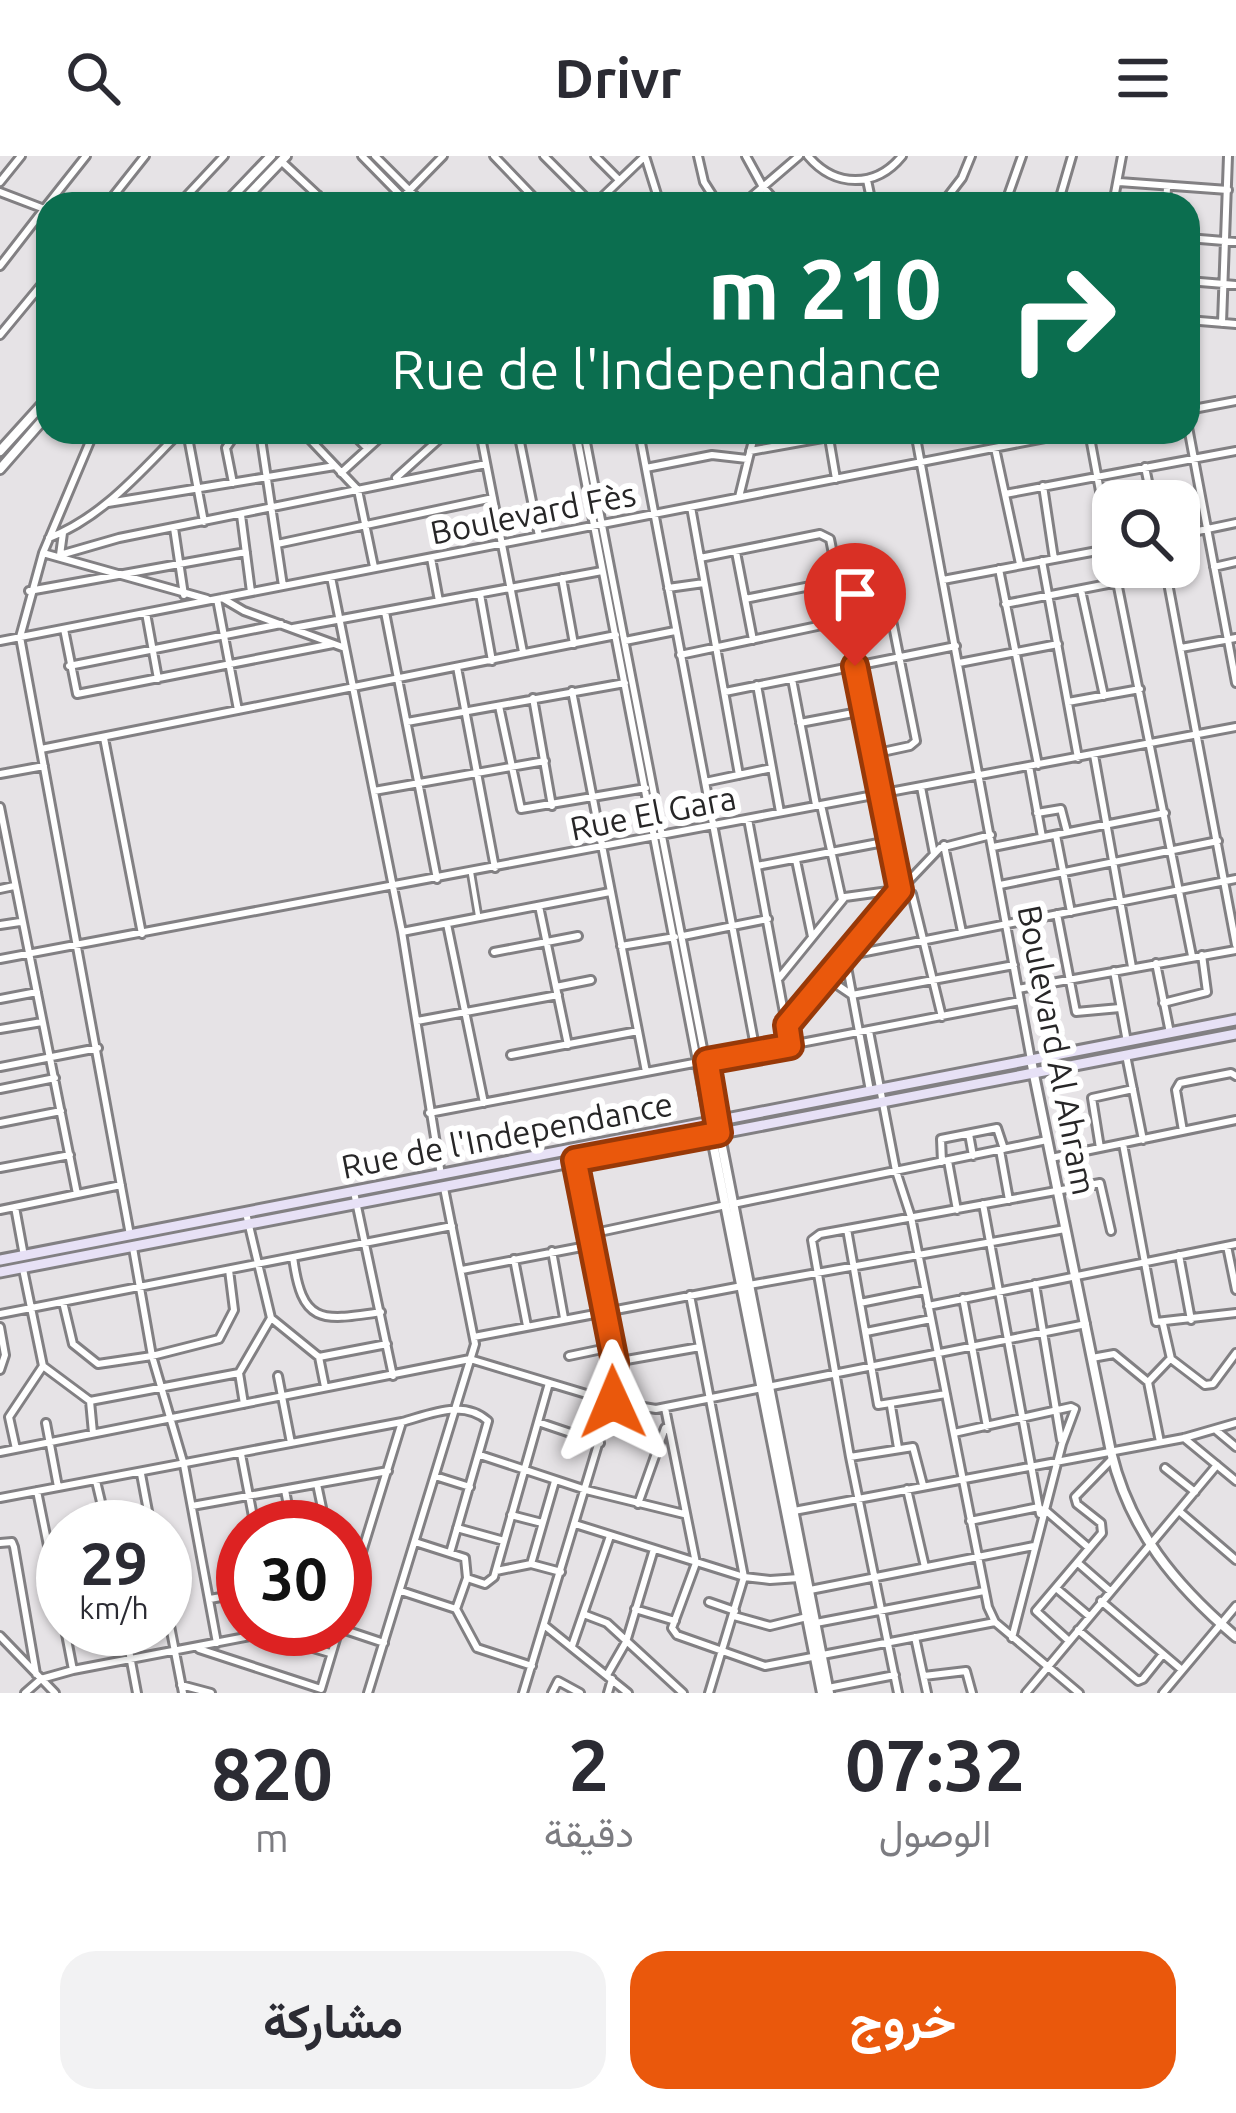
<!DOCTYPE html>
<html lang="ar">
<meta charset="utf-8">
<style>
body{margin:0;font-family:Ubuntu,Vazirmatn,sans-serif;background:#f2f2f3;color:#2b2b33;direction:rtl;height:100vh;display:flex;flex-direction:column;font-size:45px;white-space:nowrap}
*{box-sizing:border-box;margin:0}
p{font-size:39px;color:#7c7c81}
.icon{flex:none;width:66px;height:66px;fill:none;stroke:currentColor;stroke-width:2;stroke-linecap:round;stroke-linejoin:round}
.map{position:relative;height:1537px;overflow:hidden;direction:ltr}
.panel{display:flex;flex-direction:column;background:#fff;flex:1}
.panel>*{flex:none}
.banner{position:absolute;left:36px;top:36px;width:1164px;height:252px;border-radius:36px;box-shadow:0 3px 9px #0004;direction:rtl;background:#0b6e4f;color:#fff;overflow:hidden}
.buttons{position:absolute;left:1092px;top:324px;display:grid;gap:24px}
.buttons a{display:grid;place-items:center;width:108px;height:108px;border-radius:24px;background:#fff;box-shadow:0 3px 9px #0004;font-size:60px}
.speed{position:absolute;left:36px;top:1344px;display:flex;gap:24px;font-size:60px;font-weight:700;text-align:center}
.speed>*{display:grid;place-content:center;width:156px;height:156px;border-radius:50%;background:#fff;box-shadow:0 3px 9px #0004;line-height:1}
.speed small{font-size:30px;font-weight:400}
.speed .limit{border:18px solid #d22;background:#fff;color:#111}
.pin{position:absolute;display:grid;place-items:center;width:102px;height:102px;color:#fff;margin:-123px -51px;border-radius:50% 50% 50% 0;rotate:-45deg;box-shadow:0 0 12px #0007}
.pin .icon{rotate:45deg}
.me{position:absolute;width:132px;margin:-66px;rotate:359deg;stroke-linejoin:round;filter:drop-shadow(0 0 9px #0008)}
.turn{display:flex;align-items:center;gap:42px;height:252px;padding:0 60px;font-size:54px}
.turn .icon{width:156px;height:156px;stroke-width:2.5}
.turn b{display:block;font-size:84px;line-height:102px}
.eta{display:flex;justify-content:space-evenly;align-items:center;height:204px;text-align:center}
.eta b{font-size:72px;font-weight:700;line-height:84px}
.button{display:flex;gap:24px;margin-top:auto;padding:24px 60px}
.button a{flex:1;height:138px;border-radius:36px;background:#ea580c;color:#fff;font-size:48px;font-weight:700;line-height:138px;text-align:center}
.button a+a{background:#f2f2f3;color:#2b2b33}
header{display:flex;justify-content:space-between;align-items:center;height:156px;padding:0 60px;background:#fff;font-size:54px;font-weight:700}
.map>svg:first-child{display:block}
</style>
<header><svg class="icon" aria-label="menu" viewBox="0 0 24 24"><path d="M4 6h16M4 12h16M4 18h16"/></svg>Drivr<svg class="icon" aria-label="search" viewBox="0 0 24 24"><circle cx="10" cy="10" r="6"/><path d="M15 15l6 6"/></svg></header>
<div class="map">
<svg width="1236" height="1537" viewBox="0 0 1236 1537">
<rect width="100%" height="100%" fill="#e6e3e6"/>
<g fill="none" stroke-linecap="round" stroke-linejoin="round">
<defs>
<path id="pedestrian" d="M471,717L478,759"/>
<path id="minor" d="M362,0L409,48
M375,0L423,48
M494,0L540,48
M544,0L592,48
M595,0L618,23
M645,0L660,48
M698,0L704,26L718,48
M746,0L763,31L778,48
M808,0C835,32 876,32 902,0
M281,5L327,48
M867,24L872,48
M0,26L21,0
M1119,26L1228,34
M0,36L47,54
M112,41L129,48
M48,48L86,0
M107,48L145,0
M179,48L224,0
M309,48L318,39
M396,48L443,0
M595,48L645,0
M743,48L799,0
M942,48L962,22L971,0
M1005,48L1022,0
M1058,48L1072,0
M1113,48L1122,0
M1166,48L1167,32
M1188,82L1236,86
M0,110L48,48
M1188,125L1236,129
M1188,164L1236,168
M1222,167L1228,0
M0,179L48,121
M1188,254L1236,245
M1188,271L1236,527
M94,276L43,397L20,481L130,1079
M187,276L204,366
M260,276L283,430
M303,276L358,334L374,411
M351,276L367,292
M480,276L523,496
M518,276L539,380
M576,276L709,967
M584,276L717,965
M639,276L756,896
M828,276L836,323
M915,276L1031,904
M1089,276L1113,405
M995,292L1020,408
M750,295L828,281
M1145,311L1152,345
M646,312L712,299L747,303
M341,317L386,276
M396,322L447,276
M233,327L226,292L237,276
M1043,330L1054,403
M1005,338L1236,295
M739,341L755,276
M108,347L335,310
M691,351L739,619
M241,359L251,436
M174,372L184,439
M63,377L60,399L119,382L486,308
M1179,379L1236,367
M49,382C103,361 140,316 180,276
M277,388L493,342
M736,396L753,484
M43,397L207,443
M431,402L439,445
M700,402L820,378L830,383L900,734L912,738L942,861
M1042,405L1078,602
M1114,411L1192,800
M1165,411L1236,789
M1214,411L1236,406
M999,413L1038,609
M331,421L402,776L441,1019
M562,422L574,488
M943,424L1113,392
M668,432L704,427
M1081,434L1104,540
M29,435L246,396
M480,438L492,505
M222,442L244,455L345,492
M217,443L238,554
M745,443L876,417L883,419L916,585L910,590L873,598
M1005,448L1118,426
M385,456L437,723
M146,457L158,523
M293,472L602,415
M64,473L77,538L333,488
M0,485L1076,276
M625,485L675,475
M1181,492L1236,482
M680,499L846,464
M959,507L1058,488
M69,510L281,468
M457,511L495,712
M792,523L816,649
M757,529L780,656
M572,535L646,916
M725,536L956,490
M533,542L552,650
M1068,546L1140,533
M499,550L521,653L646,632
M407,566L625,527
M800,567L864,555
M104,582L142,778
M41,593L616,479
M1094,599L1132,811
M1029,610L1042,681
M0,618L44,610
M705,626L772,612
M921,631L934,698
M374,635L545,605
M821,649L842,744
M0,651L77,1038
M1037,657L1061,653L1067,676
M748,663L790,889
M1056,679L1071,756
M944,689L962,776
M993,691L1165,657
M796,704L812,781
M757,710L889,685
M1000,729L1218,685
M0,733L14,730
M539,750L568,889
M1057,758L1076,856L1120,852
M447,768L484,947
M0,769L20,766
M402,776L610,736
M683,780L768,763
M621,790L675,781
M494,796L578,780
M0,803L1236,571
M1156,807L1170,877
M1114,815L1127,886
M780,821L845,741L896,734
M827,822L852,839L1014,809
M556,831L591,824
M1018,833L1236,794
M0,843L37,836
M1163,847L1207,836L1202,799
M417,865L558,839
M787,870L900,734L940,692L991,679
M0,873L42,866
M869,875L896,1015L911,1061L988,1451L995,1466L1079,1537
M511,899L638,875
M1126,899L1143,984
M707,905L1020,845
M0,911L98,892
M0,933L55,922
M870,935L845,800L1236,723
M429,957L699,906
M0,967L61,955
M1183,975L1176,934L1180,927L1231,917L1236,920
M969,978L973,1000
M1123,988L1156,1166L1236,1157
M1100,992L1092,942L1133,933
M1000,994L1009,1044
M1051,1002L1236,964
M948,1005L957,1054
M942,1006L941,983L997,972L1004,993
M0,1012L70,999
M354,1036L393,1220
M733,1048L1047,984
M983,1048L1040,1358
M15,1051L24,1100
M0,1054L121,1029
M246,1057L271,1162
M847,1073L878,1249L946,1238
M590,1078L726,1049
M1227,1090L1236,1134
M133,1092L152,1200L184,1309L217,1487
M552,1095L564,1162
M1179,1099L1191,1164
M293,1101C302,1169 321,1165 381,1156
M514,1103L527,1170
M23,1113L43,1210
M462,1114L592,1089
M1035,1128L1061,1284
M749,1129L1065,1073
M690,1139L744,1421L709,1537
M963,1142L987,1271
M63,1146L73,1188L98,1208L152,1200L219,1183L234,1154L229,1114
M860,1147L925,1134
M928,1150L1236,1088
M0,1158L452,1070
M1163,1168L1171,1203L1205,1229L1213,1228L1236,1197
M0,1171L5,1199L0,1214
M866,1176L931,1163
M474,1181L742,1130
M569,1200L612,1191
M319,1201L387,1188
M1092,1202L1114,1198L1148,1226L1160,1286
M615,1206L700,1191
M278,1220L291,1287
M1148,1226L1170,1203
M90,1245L239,1217
M244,1248L239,1217L271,1162L319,1201L325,1231
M891,1250L898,1292
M665,1252L696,1407L672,1472L677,1479L765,1510L995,1466
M538,1266L600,1287
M46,1267L58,1331
M1217,1275L1236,1291
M954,1277L1071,1251L1075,1253L1062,1288L1012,1482
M1184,1282L1236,1325
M16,1293L9,1261L43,1210L90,1245L93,1277
M0,1296L470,1203L613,1246L656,1253L1086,1168
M241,1298L255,1371
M480,1299L586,1334L684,1358
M850,1301L913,1291L923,1329
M1165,1312L1195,1336
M141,1318L151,1371
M435,1320L470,1331
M96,1325L107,1371
M317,1328L326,1371
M907,1333L925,1411
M285,1334L292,1371
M37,1335L63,1464
M0,1342L402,1266C431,1258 463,1243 488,1265L450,1397
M638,1348L665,1272
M192,1350L388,1315
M1044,1353L1089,1392
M794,1355L1184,1282L1236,1267
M1179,1355L1236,1404
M511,1359L542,1367
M970,1365L1039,1351
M575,1368L744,1421L770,1424L799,1422
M457,1372L504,1385
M47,1384L63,1381
M415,1386L465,1402L467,1422
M0,1387L12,1386L14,1391L36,1518
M1078,1407L1110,1435
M531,1408L555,1325
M496,1415L531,1408L561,1416
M1056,1432L1089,1460
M401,1435L456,1453
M805,1435L1034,1390
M210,1443L243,1437
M165,1444L183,1537
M1101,1445L1182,1514
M709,1446L735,1455
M345,1451L402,1266
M635,1453L675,1465
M586,1459L607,1467L683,1537
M734,1460L770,1470L807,1461
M816,1467L984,1435
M544,1469L628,1537
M65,1473L73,1514
M125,1473L137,1537
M342,1473L384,1487
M1078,1474L1138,1525L1143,1523L1163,1498
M276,1476L283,1483L330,1497
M0,1480L55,1537
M915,1481L927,1537
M1069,1485L1036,1455L1102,1377L1101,1367L1077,1348L1075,1341L1112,1303
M572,1490L610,1380
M199,1493L321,1533
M532,1510L477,1492L456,1453L467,1422L485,1428L494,1421L549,1227
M607,1519L626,1486L654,1393
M924,1520L966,1515L972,1537
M181,1529L211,1537
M828,1532L895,1519
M321,1533L339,1473
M25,1537L41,1523L73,1514L287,1473
M368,1537L475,1188L444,1032
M523,1537L615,1232L614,1198L573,993
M552,1537L558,1525L580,1537
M608,1537L612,1523
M898,1537L850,1301L812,1084L820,1078L1100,1027L1111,1075
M1026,1537L1217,1309
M1163,1537L1236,1450"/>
<path id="tertiary" d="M225,48L271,0
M240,48L286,0
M0,295L48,242
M0,313L48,258
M1031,904L1111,1296C1130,1375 1175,1429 1236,1481
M717,965L829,1537
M709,967L822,1537"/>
<path id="secondary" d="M0,1104L1236,864
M0,1116L1236,878"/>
</defs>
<use href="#pedestrian" stroke="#828083" stroke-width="10"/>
<use href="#minor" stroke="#828083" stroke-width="12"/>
<use href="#tertiary" stroke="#828083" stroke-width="14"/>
<use href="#secondary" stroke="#828083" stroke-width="15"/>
<use href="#pedestrian" stroke="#fff" stroke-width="4.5"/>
<use href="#minor" stroke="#fff" stroke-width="6"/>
<use href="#tertiary" stroke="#fff" stroke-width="8"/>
<use href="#secondary" stroke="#e7e1f6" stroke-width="9"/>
</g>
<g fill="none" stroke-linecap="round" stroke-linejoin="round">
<defs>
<path id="route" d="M613,1246L615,1206L575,1004L719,977L707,905L790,890L787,869L900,734L855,510"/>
</defs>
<use href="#route" stroke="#983908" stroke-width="30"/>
<use href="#route" stroke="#ea580c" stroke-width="21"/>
</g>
<g text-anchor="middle" stroke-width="12" stroke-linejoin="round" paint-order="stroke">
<g font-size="33" fill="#272627" stroke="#fff">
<text transform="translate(533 357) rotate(-11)" y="12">Boulevard Fès</text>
<text transform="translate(653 657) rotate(-11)" y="12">Rue El Gara</text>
<text transform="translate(1057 894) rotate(79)" y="12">Boulevard Al Ahram</text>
<text transform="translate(507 979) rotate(-11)" y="12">Rue de l'Independance</text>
</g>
</g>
</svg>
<div class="buttons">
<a><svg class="icon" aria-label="search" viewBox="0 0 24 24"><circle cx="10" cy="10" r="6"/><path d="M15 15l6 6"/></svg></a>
</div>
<div class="speed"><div>29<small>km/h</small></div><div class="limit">30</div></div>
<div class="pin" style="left:855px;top:510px;background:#d93025"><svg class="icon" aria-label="arrive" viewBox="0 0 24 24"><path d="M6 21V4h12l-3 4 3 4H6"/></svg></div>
<svg class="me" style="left:613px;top:1246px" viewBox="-20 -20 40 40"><path d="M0-17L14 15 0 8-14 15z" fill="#ea580c" stroke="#fff" stroke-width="4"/></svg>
<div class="banner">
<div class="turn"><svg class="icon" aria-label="right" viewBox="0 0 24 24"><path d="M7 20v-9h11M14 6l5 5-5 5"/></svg><div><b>210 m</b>Rue de l'Independance</div></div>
</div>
</div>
<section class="panel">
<div class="eta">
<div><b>07:32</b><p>الوصول</p></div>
<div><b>2</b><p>دقيقة</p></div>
<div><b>820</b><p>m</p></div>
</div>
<div class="button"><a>خروج</a><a>مشاركة</a></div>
</section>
